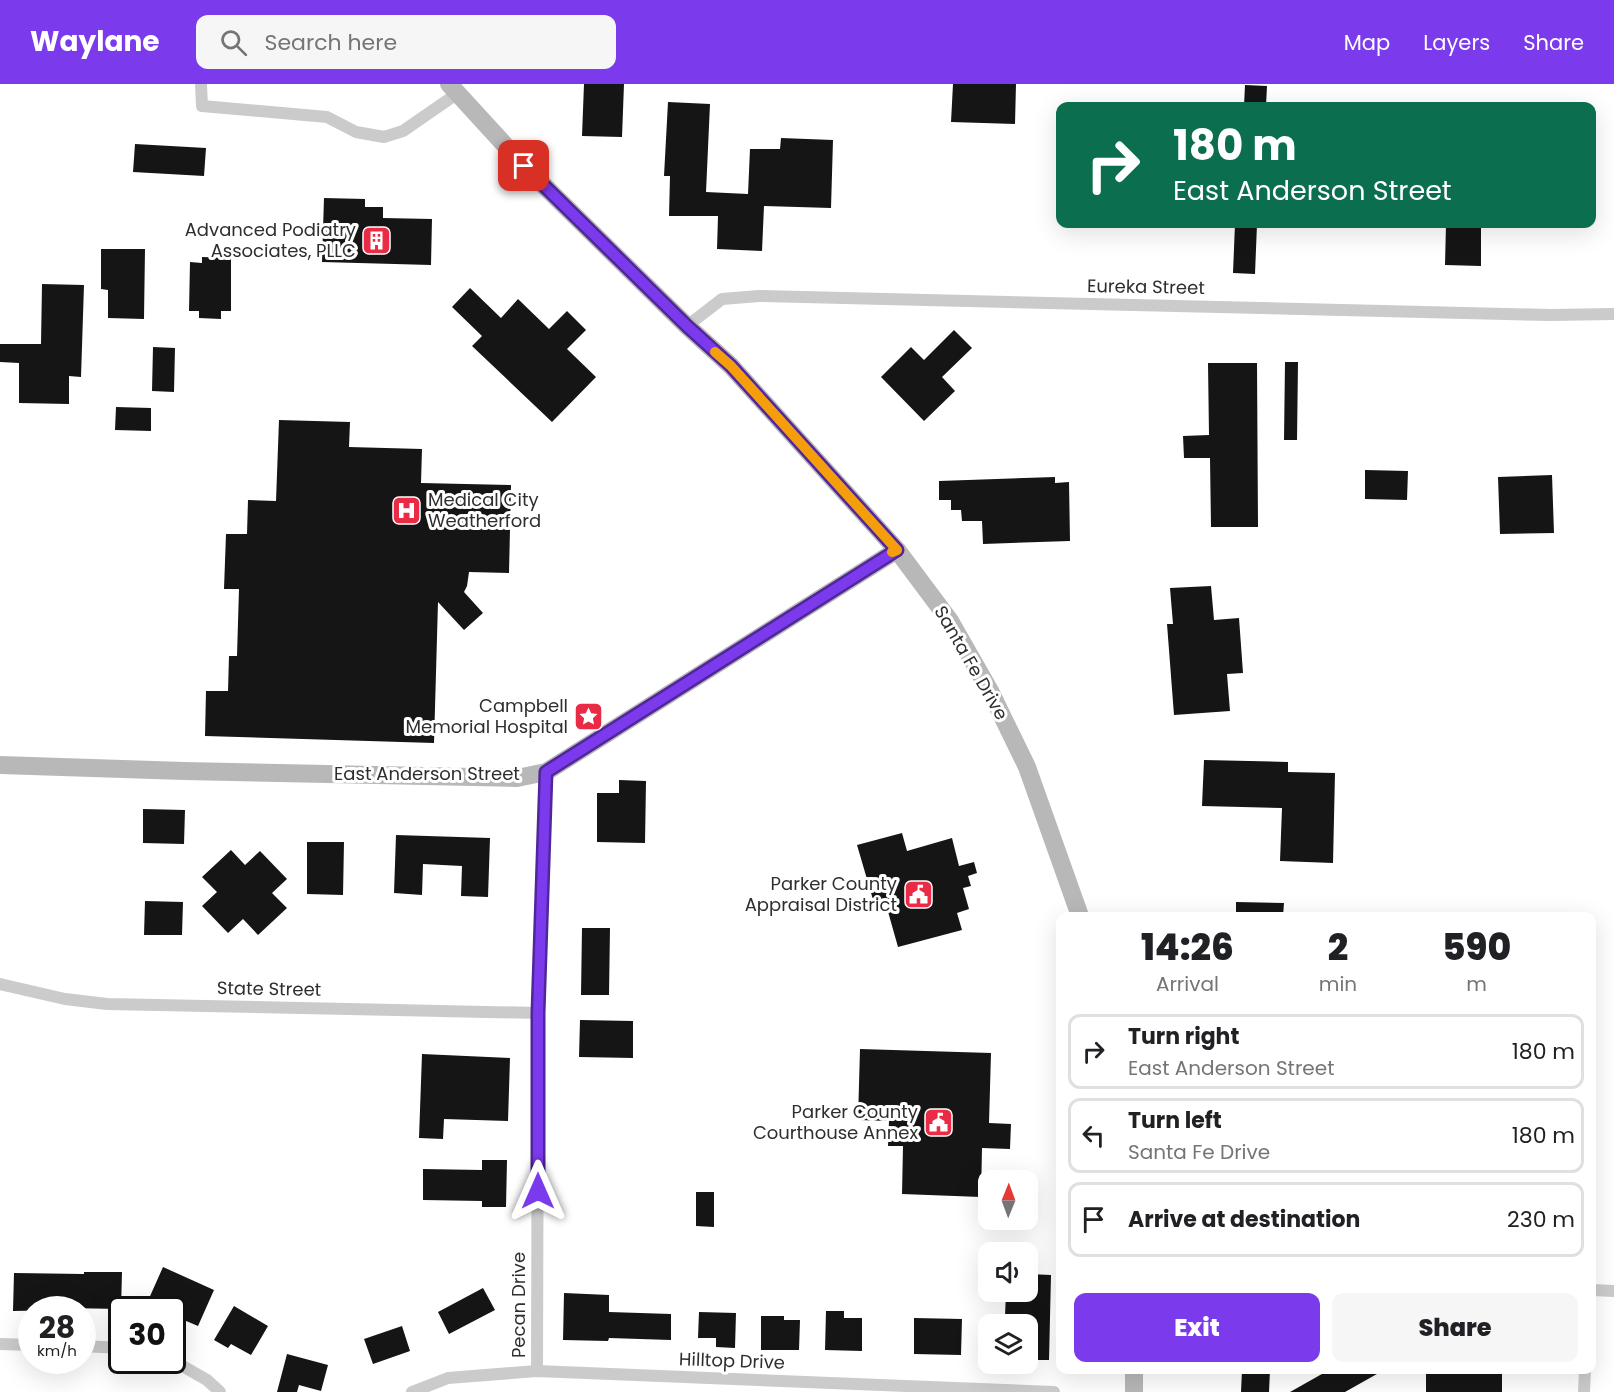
<!DOCTYPE html>
<style>
body{margin:0;font-family:Poppins,sans-serif;background:#f6f6f6;color:#202124;height:100vh;display:flex;flex-direction:column;font-size:22px;white-space:nowrap}
*{box-sizing:border-box;margin:0}
p{font-size:20px;color:#757577}
.icon{flex:none;width:33px;height:33px;fill:none;stroke:currentColor;stroke-width:2;stroke-linecap:round;stroke-linejoin:round}
.map{position:relative;flex:1;overflow:hidden}
.drawer{position:absolute;left:1056px;top:828px;width:540px;height:462px;display:flex;flex-direction:column;background:#fff;border-radius:12px;box-shadow:0 6px 24px #0002}
.drawer>*{flex:none}
.hud{position:absolute;left:1056px;top:18px;width:540px;height:126px;border-radius:12px;box-shadow:0 6px 24px #0002;background:#0b6e4f;color:#fff;overflow:hidden}
.needle{width:39px;rotate:1deg}
.controls{position:absolute;left:978px;top:1086px;display:grid;gap:12px}
.controls a{display:grid;place-items:center;width:60px;height:60px;border-radius:12px;background:#fff;box-shadow:0 6px 24px #0002;font-size:30px}
.speed{position:absolute;left:18px;top:1212px;display:flex;gap:12px;font-size:30px;font-weight:700;text-align:center}
.speed>*{display:grid;place-content:center;width:78px;height:78px;border-radius:50%;background:#fff;box-shadow:0 6px 24px #0002;line-height:1}
.speed small{font-size:15px;font-weight:400}
.speed .limit{border:3px solid #111;border-radius:9px;background:#fff;color:#111}
.pin{position:absolute;display:grid;place-items:center;width:51px;height:51px;color:#fff;margin:-26px;border-radius:12px;box-shadow:0 3px 9px #0006}
.me{position:absolute;width:66px;margin:-33px;rotate:0deg;stroke-linejoin:round;filter:drop-shadow(0 0 4px #0008)}
.turn{display:flex;align-items:center;gap:21px;height:126px;padding:0 18px;font-size:27px}
.turn .icon{width:78px;height:78px;stroke-width:2.5}
.turn b{display:block;font-size:42px;line-height:51px}
.eta{display:flex;justify-content:space-evenly;align-items:center;height:102px;text-align:center}
.eta b{font-size:36px;font-weight:800;line-height:42px}
.button{display:flex;gap:12px;margin-top:auto;padding:12px 18px}
.button a{flex:1;height:69px;border-radius:12px;background:#7c3aed;color:#fff;font-size:24px;font-weight:800;line-height:69px;text-align:center}
.button a+a{background:#f6f6f6;color:#202124}
ul{padding:0;list-style:none}
li{display:flex;align-items:center;gap:18px;height:75px;margin:0 12px 9px;padding:0 6px;border:3px solid #e0e0e0;border-radius:12px}
li div{flex:1}
li b{display:block;font-size:22px}
li em{font-style:normal}
header{display:flex;align-items:center;gap:36px;box-sizing:border-box;height:84px;padding:0 30px;background:#7c3aed;color:#fff}
header strong{font-size:28px}
nav{display:flex;gap:33px;margin-inline-start:auto;font-size:21px}
.search{width:420px;height:54px;background:#f6f6f6;display:flex;align-items:center;gap:15px;box-sizing:border-box;padding:0 21px;border-radius:12px;color:#757577;font-size:22px}
.map>svg:first-child{display:block}
</style>
<header>
<strong>Waylane</strong>
<div class="search"><svg class="icon" aria-label="search" viewBox="0 0 24 24"><circle cx="10" cy="10" r="6"/><path d="M15 15l6 6"/></svg>Search here</div>
<nav><a>Map</a><a>Layers</a><a>Share</a></nav>
</header>
<div class="map">
<svg width="1614" height="1308" viewBox="0 0 1614 1308">
<rect width="100%" height="100%" fill="#fff"/>
<path fill="#151515" d="M584,0H624L622,53L582,52Z
M953,0H1016L1015,40L951,38Z
M1245,1L1267,2L1266,22H1244Z
M668,18L710,20L706,108L748,110L750,65H780L781,54L833,56L831,124L764,122L762,167L717,165L718,132H669L670,92H664Z
M135,60L206,64L204,92L133,88Z
M324,114L365,115V123H383V134L432,135L431,181L322,178Z
M1235,140H1257L1255,190L1233,189Z
M1446,140H1481V182L1445,181Z
M101,165H145L144,235L108,234V206L101,205Z
M202,173L231,174V227H221V235L199,234V227H189L190,178L202,179Z
M42,200L84,201L81,293L69,292V320L19,319V279L0,278V260H41Z
M470,204L501,234L518,215L549,245L567,227L586,246L567,265L596,293L552,338L472,262L482,252L452,223Z
M954,246L972,264L942,293L955,307L924,337L881,293L911,263L924,276Z
M153,263L175,264L174,308L152,307Z
M1285,278H1298L1297,356H1284Z
M1208,279H1257L1258,443H1211L1210,374H1184L1183,352L1209,351Z
M116,323L151,324V347L115,346Z
M279,336L350,338L349,363L422,365L421,399L511,401L509,489L469,488L467,502L464,508L483,529L464,546L438,518L434,659L205,652L206,607H228L229,572H237L239,505H224L226,450H247L248,416L276,417Z
M1365,386L1408,387L1407,416L1365,415Z
M1552,391L1554,449L1500,450L1498,393Z
M1055,393V399L1069,398L1070,457L983,460L982,437H962L961,426H951V416H939V397Z
M1211,502L1214,536L1239,534L1243,589L1227,590L1230,627L1174,631L1167,540H1173L1170,504Z
M1204,676L1288,678V688L1335,689L1333,779L1280,777L1282,724L1202,722Z
M619,696L646,697L645,759L597,758V709H619Z
M143,725L185,726L184,760L143,759Z
M902,749L907,767L952,754L959,782L974,778L977,789L968,792L971,802L963,804L969,825L957,829L962,846L898,863L885,817L874,819L857,761Z
M396,751L490,754L488,813L461,812L462,782L423,780L422,811L394,809Z
M307,758H344L343,811L307,810Z
M231,766L245,781L260,767L287,795L272,809L287,824L258,851L243,835L228,849L202,822L217,808L202,793Z
M145,817L183,818L182,851H144Z
M1236,818L1284,819L1283,832H1236Z
M582,844H610L609,911H581Z
M580,936L633,937V974L579,973Z
M860,965L991,969L989,1039L1011,1040L1010,1065L982,1064L981,1113L902,1110L903,1062H888L889,1037L858,1036Z
M422,970L510,974L508,1037L444,1035L443,1055L419,1054Z
M482,1076H507L506,1123H482V1117L423,1116V1085L482,1086Z
M696,1108H714V1143L696,1142Z
M163,1183L214,1206L198,1242L172,1231V1226H161L147,1219Z
M84,1188H122L121,1225L65,1224V1226L13,1227L14,1189L84,1190Z
M1028,1190L1051,1191L1049,1276H1028V1240H1023V1233L1005,1232L1006,1208H1028Z
M483,1204L495,1226L449,1250L438,1228Z
M564,1209L609,1211V1228L671,1230V1256L609,1254L608,1257L563,1256Z
M234,1222L268,1242L251,1271L231,1260L228,1264L214,1256Z
M826,1227H844V1234H862V1267L825,1266Z
M699,1228L736,1229L735,1264L716,1263V1254H698Z
M761,1232H784V1236H800L799,1266H761Z
M914,1234L962,1235L961,1271L914,1270Z
M402,1242L410,1267L373,1280L364,1255Z
M287,1270L328,1281L321,1307L299,1301L297,1308H277Z
M1242,1286H1270L1269,1308H1241Z
M1329,1286H1384L1345,1308H1290Z
M1426,1286H1502V1308H1426Z"/>
<g fill="none" stroke-linecap="round" stroke-linejoin="round">
<path stroke="#cbcbcb" stroke-width="12" d="M201,0L202,22L327,33L356,48L384,53L403,47L458,9
M687,242L722,215L759,212L1550,231L1614,230
M0,900L65,915L107,920L538,929
M1592,1206L1614,1207
M0,1260L32,1261
M82,1262L122,1264
M172,1276L207,1296L220,1308
M537,1287L538,929L546,688
M412,1308L448,1294L537,1287L1054,1308
M1584,1308L1585,1286"/>
<path stroke="#b8b8b8" stroke-width="18" d="M449,0L524,82L687,242L731,282L897,466L950,537L990,607L1027,683L1080,832
M0,681L184,687L517,694L546,688L897,466
M1134,1308V1286"/>
</g>
<g fill="none" stroke-linecap="round" stroke-linejoin="round">
<defs>
<path id="route" d="M524,82L687,242L731,282L897,466L546,688L538,929V1107"/>
</defs>
<use href="#route" stroke="#51269a" stroke-width="15"/>
<use href="#route" stroke="#7c3aed" stroke-width="10"/>
<path stroke="#f59e0b" stroke-width="10" d="M715,268L731,282L897,466L892,468"/>
</g>
<defs>
<symbol id="building-square" viewBox="-11 -11 22 22"><rect x="-9" y="-9" width="18" height="18" rx="4" fill="#e92b45" stroke="#fff"/><path d="M-4-6H4V6H1V3H-1V6H-4ZM-2.5-4.3h1.7v1.8h-1.7ZM.8-4.3h1.7v1.8H.8ZM-2.5-1h1.7V.8h-1.7ZM.8-1h1.7V.8H.8Z" fill="#fff"/></symbol>
<symbol id="hospital-square" viewBox="-11 -11 22 22"><rect x="-9" y="-9" width="18" height="18" rx="4" fill="#e92b45" stroke="#fff"/><path d="M-5-5h3v3.5h4V-5h3V5h-3V1.5h-4V5h-3Z" fill="#fff"/></symbol>
<symbol id="sight-square" viewBox="-11 -11 22 22"><rect x="-9" y="-9" width="18" height="18" rx="4" fill="#e92b45" stroke="#fff"/><path d="M0-6L1.8-2.2L6-1.7L2.9 1.2L3.7 5.4L0 3.3L-3.7 5.4L-2.9 1.2L-6-1.7L-1.8-2.2Z" fill="#fff"/></symbol>
<symbol id="civic-square" viewBox="-11 -11 22 22"><rect x="-9" y="-9" width="18" height="18" rx="4" fill="#e92b45" stroke="#fff"/><path d="M-.6-6.5H3V-4.5H.6V-3L4-1V1h2V6H-6V1h2V-1L-.6-3ZM-1.2 2.5V6h2.4V2.5Z" fill="#fff"/></symbol>
</defs>
<g fill-rule="evenodd">
<use href="#building-square" x="360" y="140" width="33" height="33"/>
<use href="#hospital-square" x="390" y="410" width="33" height="33"/>
<use href="#sight-square" x="572" y="616" width="33" height="33"/>
<use href="#civic-square" x="902" y="794" width="33" height="33"/>
<use href="#civic-square" x="922" y="1022" width="33" height="33"/>
</g>
<g text-anchor="middle" stroke-width="6" stroke-linejoin="round" paint-order="stroke">
<g font-size="18" fill="#2e2e2e" stroke="#fff" text-anchor="end">
<text x="356" y="152">Advanced Podiatry<tspan x="356" dy="21">Associates, PLLC</tspan></text>
<text x="428" y="422" text-anchor="start">Medical City<tspan x="428" dy="21">Weatherford</tspan></text>
<text x="568" y="628">Campbell<tspan x="568" dy="21">Memorial Hospital</tspan></text>
<text x="897" y="806">Parker County<tspan x="897" dy="21">Appraisal District</tspan></text>
<text x="918" y="1034">Parker County<tspan x="918" dy="21">Courthouse Annex</tspan></text>
</g>
<g font-size="18" fill="#2e2e2e" stroke="#fff">
<text transform="translate(1146 203) rotate(1)" y="6">Eureka Street</text>
<text transform="translate(971 579) rotate(60)" y="6">Santa Fe Drive</text>
<text x="427" y="696">East Anderson Street</text>
<text transform="translate(269 905) rotate(1)" y="6">State Street</text>
<text transform="translate(519 1221) rotate(-90)" y="6">Pecan Drive</text>
<text transform="translate(732 1277) rotate(2)" y="6">Hilltop Drive</text>
</g>
</g>
</svg>
<div class="controls">
<a><svg class="needle" viewBox="-14 -14 28 28"><path d="M0-13l5 13h-10z" fill="#e53935"/><path d="M0 13l5-13h-10z" fill="#757577"/></svg></a>
<a><svg class="icon" aria-label="sound" viewBox="0 0 24 24"><path d="M4 9h4l5-4v14l-5-4H4zM17 9q2 3 0 6"/></svg></a>
<a><svg class="icon" aria-label="layers" viewBox="0 0 24 24"><path d="M12 4l9 5-9 5-9-5zM3 14l9 5 9-5"/></svg></a>
</div>
<div class="speed"><div>28<small>km/h</small></div><div class="limit">30</div></div>
<div class="pin" style="left:524px;top:82px;background:#d93025"><svg class="icon" aria-label="arrive" viewBox="0 0 24 24"><path d="M6 21V4h12l-3 4 3 4H6"/></svg></div>
<svg class="me" style="left:538px;top:1107px" viewBox="-20 -20 40 40"><path d="M0-17L14 15 0 8-14 15z" fill="#7c3aed" stroke="#fff" stroke-width="4"/></svg>
<div class="hud">
<div class="turn"><svg class="icon" aria-label="right" viewBox="0 0 24 24"><path d="M7 20v-9h11M14 6l5 5-5 5"/></svg><div><b>180 m</b>East Anderson Street</div></div>
</div>
<section class="drawer">
<div class="eta">
<div><b>14:26</b><p>Arrival</p></div>
<div><b>2</b><p>min</p></div>
<div><b>590</b><p>m</p></div>
</div>
<ul>
<li><svg class="icon" aria-label="right" viewBox="0 0 24 24"><path d="M7 20v-9h11M14 6l5 5-5 5"/></svg><div><b>Turn right</b><p>East Anderson Street</p></div><em>180 m</em></li>
<li><svg class="icon" aria-label="left" viewBox="0 0 24 24"><path d="M17 20v-9H6M10 6l-5 5 5 5"/></svg><div><b>Turn left</b><p>Santa Fe Drive</p></div><em>180 m</em></li>
<li><svg class="icon" aria-label="arrive" viewBox="0 0 24 24"><path d="M6 21V4h12l-3 4 3 4H6"/></svg><div><b>Arrive at destination</b></div><em>230 m</em></li>
</ul>
<div class="button"><a>Exit</a><a>Share</a></div>
</section>
</div>
